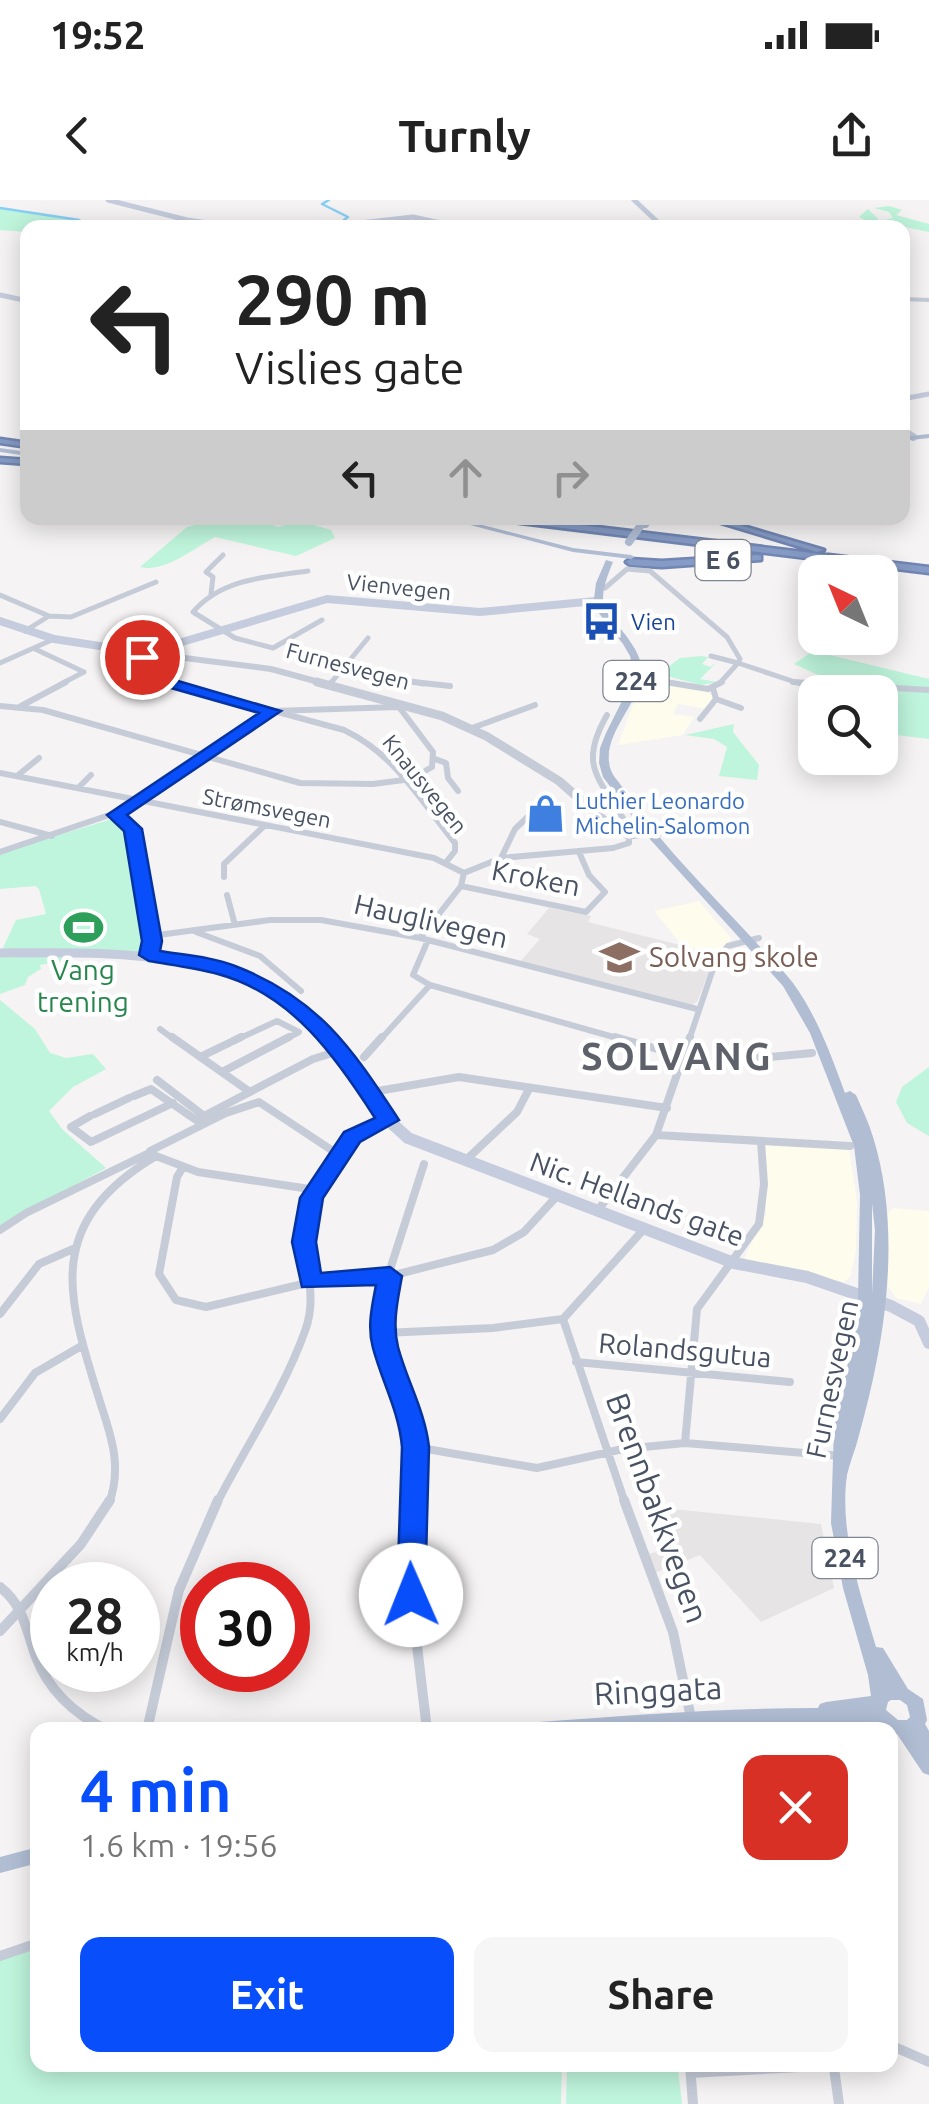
<!DOCTYPE html>
<meta charset="utf-8">
<style>
body{margin:0;font-family:Ubuntu,sans-serif;background:#f6f6f6;color:#222;height:100vh;display:flex;flex-direction:column;font-size:38px;white-space:nowrap}
*{box-sizing:border-box;margin:0}
p{font-size:32px;color:#767676}
.icon{flex:none;width:55px;height:55px;fill:none;stroke:currentColor;stroke-width:2;stroke-linecap:round;stroke-linejoin:round}
.map{position:relative;flex:1;overflow:hidden}
.panel{position:absolute;left:30px;top:1522px;width:868px;height:350px;display:flex;flex-direction:column;background:#fff;border-radius:20px;box-shadow:0 5px 25px #0003}
.panel>*{flex:none}
.hud{position:absolute;left:20px;top:20px;width:890px;height:305px;border-radius:20px;box-shadow:0 5px 25px #0003;background:#fff;color:#222;overflow:hidden}
.needle{width:65px;rotate:317deg}
.controls{position:absolute;left:798px;top:355px;display:grid;gap:20px}
.controls a{display:grid;place-items:center;width:100px;height:100px;border-radius:20px;background:#fff;box-shadow:0 5px 25px #0003;font-size:50px}
.speed{position:absolute;left:30px;top:1362px;display:flex;gap:20px;font-size:50px;font-weight:700;text-align:center}
.speed>*{display:grid;place-content:center;width:130px;height:130px;border-radius:50%;background:#fff;box-shadow:0 5px 25px #0003;line-height:1}
.speed small{font-size:25px;font-weight:400}
.speed .limit{border:15px solid #d22;background:#fff;color:#111}
.pin{position:absolute;display:grid;place-items:center;width:85px;height:85px;color:#fff;margin:-42px;border:5px solid #fff;border-radius:50%;box-shadow:0 2px 10px #0007}
.me{position:absolute;width:110px;margin:-55px;rotate:359deg;stroke-linejoin:round;filter:drop-shadow(0 0 8px #0008)}
.turn{display:flex;align-items:center;gap:35px;height:210px;padding:0 50px;font-size:45px}
.turn .icon{width:130px;height:130px;stroke-width:2.5}
.turn b{display:block;font-size:70px;line-height:85px}
.lanes{display:flex;align-items:center;height:95px;padding:0 50px;background:#0003;justify-content:center;gap:50px;direction:ltr}
.lanes .off{opacity:.35}
.round{display:grid;place-items:center;flex:none;width:105px;height:105px;border-radius:20px;background:#f6f6f6}
.overview{display:flex;align-items:center;justify-content:space-between;height:170px;padding:0 50px}
h1{font-size:60px;font-weight:700;line-height:75px;color:#084efa}
.action{display:flex;gap:20px;margin-top:auto;padding:20px 50px}
.action a{flex:1;height:115px;border-radius:20px;background:#084efa;color:#fff;font-size:40px;font-weight:700;line-height:115px;text-align:center}
.action a+a{background:#f6f6f6;color:#222}
.status{display:flex;justify-content:space-between;align-items:center;height:70px;padding:0 50px;background:#fff;direction:ltr}
.status svg{height:28px;fill:currentColor}
header{display:flex;justify-content:space-between;align-items:center;height:130px;padding:0 50px;background:#fff;font-size:45px;font-weight:700}
.map>svg:first-child{display:block}
</style>
<div class="status"><b>19:52</b><svg viewBox="0 0 49 12"><path d="M0 12V9h3v3zM5 12V6h3v6zM10 12V3h3v9zM15 12V0h3v12zM26 1h20v11H26zM47 4h2v5h-2z"/></svg></div>
<header><svg class="icon" aria-label="back" viewBox="0 0 24 24"><path d="M15 5l-7 7 7 7"/></svg>Turnly<svg class="icon" aria-label="share" viewBox="0 0 24 24"><path d="M12 15V3M7 8l5-5 5 5M5 13v7h14v-7"/></svg></header>
<div class="map">
<svg width="929" height="1904" viewBox="0 0 929 1904">
<rect width="100%" height="100%" fill="#f5f3f3"/>
<path fill="#fefced" d="M656,481L706,491L713,496L707,509L678,504L673,514L694,517L683,535L618,545L638,491Z
M699,701L732,739L716,754L683,747L654,711Z
M765,944L849,948L857,1002L856,1051L850,1077L844,1082L747,1062L745,1056L766,1014Z
M893,1008L929,1011V1087L921,1104L896,1098L887,1085L885,1016Z"/>
<path fill="#e6e4e4" d="M549,708L591,716L588,722L716,754L697,802L692,805L519,763L540,739L527,734Z
M663,1308L821,1324L834,1388L761,1422L700,1355L655,1373L648,1354L661,1351L673,1338Z"/>
<path fill="#bff5dc" d="M889,6L902,10L896,15L929,24V32L896,25L876,27L852,21L869,22L859,17L868,9L880,21L893,18L889,12L874,8Z
M0,7L74,19L96,27L28,28L27,32L0,30Z
M222,318H254L278,327L299,321L331,330L335,338L296,356L215,337C193,349 164,373 140,367L187,327Z
M813,451L929,479V490L873,483L827,484L829,480L794,464Z
M702,456L717,459L707,458L702,464L710,467L716,463L700,479L717,482L701,485L667,476L668,467L680,458Z
M823,487L929,491V539L880,533V492H826Z
M734,524L733,532L759,565L757,580L719,576L727,547L714,539L685,535Z
M112,619L127,627L147,748L140,752L2,750L16,720L46,714L39,689L35,686L0,689V653Z
M0,755L62,756L66,760L40,765L41,769L28,777L25,785L0,794Z
M0,800L35,829L50,853L66,858L93,854L106,869L73,887L49,911L62,929L106,968L0,1026Z
M929,867V936L907,923L896,902L902,887Z
M37,1747L38,1865H427V1869L429,1865H562L561,1904H0V1759Z
M567,1865L678,1869L682,1904H566Z"/>
<g fill="none" stroke-linecap="round" stroke-linejoin="round">
<path stroke="#88cff6" stroke-width="2.5" d="M329,0L322,4L348,17L340,23
M0,8L79,20L92,28"/>
<defs>
<path id="motorway" d="M0,239L28,243V247L0,243Z
M0,258L28,260V264L0,262Z
M501,318H522L929,367V373L505,321Z
M705,318H716L824,350L817,352Z
M758,355L761,356V360L662,367L630,365L626,362L630,359L662,361Z"/>
</defs>
<use href="#motorway" stroke="#7186b2" stroke-width="5"/>
<path stroke="#c5ccd8" stroke-width="4" d="M902,99L929,100"/>
<path stroke="#c5ccd8" stroke-width="5" d="M308,371C267,377 222,378 193,412L235,438L273,448L322,420
M605,388L627,369L650,371L727,437L740,459L738,463L711,456
M211,394L213,377L206,372L223,355
M0,395L49,416L25,431
M49,416L71,417L156,382
M35,449L84,472L61,484
M145,453L140,462C144,477 161,480 175,484
M0,463L54,439
M346,464L423,484
M637,477L679,484
M330,484L368,438
M719,484L738,463L801,484
M866,484H879"/>
<path stroke="#c5ccd8" stroke-width="6" d="M166,482L344,530C395,554 421,601 455,643V651L447,661
M413,482L450,486
M665,482L708,489L722,482
M793,482L929,490
M329,485L332,482
M716,499L741,508
M0,506L43,510L300,583L373,584L411,579L432,567L433,552L399,507
M21,506L66,482
M607,515C579,564 597,576 623,618L609,627
M700,519L716,499L713,488
M472,528L535,505
M435,559L446,563L448,578L458,591
M0,573L434,658L464,673
M17,576L39,558
M78,588L91,575
M116,615L133,629L152,741L149,755
M0,622L52,636
M0,652L130,608L273,511L398,507
M501,658L613,648L629,643V635
M224,677V664L263,627
M461,686L586,712L605,692L589,675L579,652
M227,695L235,725
M196,732L260,756L301,791
M151,736L270,720H321L420,738L697,809
M420,738L461,686L464,673L501,658L515,629L537,608
M428,740L413,775L430,785L624,840
M160,829L175,840
M236,840L277,821L299,832L284,840
M380,840L430,785
M689,840L716,760L728,746L759,738"/>
<path stroke="#c5ccd8" stroke-width="8" d="M172,837L250,892
M615,837L707,863L812,853
M233,841L241,837
M200,857L229,843
M364,857L382,837
M222,872L289,837
M157,880L204,916L313,859L342,850
M372,892L459,877L667,908
M134,896L151,889L196,920L204,916
M95,914L129,898
M90,916L71,927L91,942L173,903
M656,935L850,946
M150,951L226,913L259,902L339,955
M467,959L517,912L529,889
M183,967L177,977L159,1074L176,1100L206,1107L311,1082L390,1076L493,1050L524,1032L557,996
M598,1010L656,935L690,837
M0,1030L26,1013L151,952
M0,1114L39,1064L73,1049
M563,1119L625,1303
M384,1133L493,1128L563,1119L644,1029
M576,1162L790,1182
M0,1219L35,1173L83,1145
M685,1243L697,1109L759,1024L764,984L761,942
M415,1247L537,1268L623,1249L685,1243L841,1256
M109,1303C122,1269 112,1238 101,1205C68,1099 41,1025 156,956L198,972L316,990
M217,1303C246,1246 283,1192 305,1131C318,1097 304,1066 305,1032C306,982 344,937 388,920
M412,1303L413,1224L387,1155L382,1119L386,1082L424,964"/>
<path stroke="#c5ccd8" stroke-width="10" d="M412,1300L411,1395L427,1530
M624,1300L673,1432L691,1518
M0,1387C24,1406 26,1430 36,1457C49,1491 74,1514 107,1530
M0,1431L81,1344L110,1300
M147,1530L179,1390L218,1300
M0,1756L38,1743
M890,1845L929,1862
M690,1865L693,1904
M834,1868L839,1904
M691,1873L837,1865"/>
<path stroke="#c5ccd8" stroke-width="6" d="M145,453L271,469L326,484"/>
<path stroke="#c5ccd8" stroke-width="9" d="M317,482L442,516L486,536L559,581L615,630L629,635L660,632"/>
<path stroke="#c4ccdd" stroke-width="5" d="M108,0L187,20L242,28
M634,0L664,28
M316,28L413,17L464,28
M0,95L28,101
M902,199L929,194"/>
<path stroke="#c4ccdd" stroke-width="8" d="M902,230L913,237
M0,421L54,439L145,453L327,399L480,412L596,401"/>
<path stroke="#c4ccdd" stroke-width="9" d="M0,753C117,752 247,747 333,840"/>
<path stroke="#c4ccdd" stroke-width="12" d="M331,837L386,918L408,938L734,1063L807,1077L891,1106L919,1121L929,1143"/>
<path fill="#b0bdd3" fill-rule="evenodd" d="M929,234V238L902,241V237Z
M0,248L28,252V256L0,252Z
M444,318H455L573,348L631,355L635,357L631,359L573,352Z
M648,318H656L647,328H641L640,326Z
M606,360L613,362C590,417 611,408 635,449C638,455 642,463 642,470C643,499 605,530 609,562C610,574 617,579 623,588C658,642 708,690 752,738C765,753 781,767 793,783C817,816 831,855 845,893L850,891L856,895C862,909 869,923 873,937C897,1014 890,1102 873,1179C868,1202 862,1224 856,1246C853,1255 849,1266 847,1275C839,1332 860,1392 876,1447L883,1448L908,1489L923,1499L927,1520L925,1524L929,1531V1575L923,1573L897,1534L890,1533V1530H886L879,1524L791,1522L619,1530H518L520,1525L526,1523C623,1516 720,1508 818,1508L820,1504L826,1502L871,1496L868,1475L843,1388L831,1323L834,1227L851,1149L858,1097L860,995L854,946L810,833L783,786L647,636L603,577L599,563L600,548L606,533L629,487L634,472L630,456L623,444L598,412L594,399L596,383ZM872,1003L875,1030L872,1095ZM891,1500H900L907,1505L910,1517L907,1520H898L886,1510L888,1502Z
M38,1647V1663L0,1673V1657Z"/>
<use href="#motorway" fill="#869bc5" fill-rule="evenodd"/>
<path stroke="#b0bdd3" stroke-width="8" d="M629,342L641,325"/>
</g>
<path fill="#084efa" stroke="#0533a2" stroke-width="2.5" d="M142,452L150,457V468L161,476L281,511L127,615L142,629L162,741L160,751C184,755 213,757 235,766C319,798 352,849 399,920L360,942L323,998L316,1042L321,1073L390,1067L402,1076C398,1099 392,1123 398,1147C407,1181 425,1211 429,1247L425,1395L421,1403L411,1406L401,1403L397,1395L402,1247C399,1211 382,1182 373,1148C367,1127 372,1106 376,1085L302,1087L292,1042L300,998L344,932L375,918C336,857 292,794 218,774C196,768 172,765 149,761L139,755L142,741L124,631L107,615L259,513L150,482L134,470L135,457Z"/>
<defs>
<symbol id="bus-bare" viewBox="-9 -9 18 18"><path d="M-5-6H5V4H4V6H2V4H-2V6H-4V4H-5ZM-3.5-4V0h7V-4ZM-3.5 1.2v1.5H-2V1.2ZM2 1.2v1.5H3.5V1.2Z" fill="#1a4fb4" stroke="#fff" stroke-width="2.5" paint-order="stroke"/></symbol>
<symbol id="shop-bare" viewBox="-9 -9 18 18"><path d="M-5-2.5h2.3a2.7 3.5 0 0 1 5.4 0H5L5.5 6h-11ZM-1.5-2.5h3a1.5 2.3 0 0 0-3 0Z" fill="#3f7fe0" stroke="#fff" stroke-width="2.5" paint-order="stroke"/></symbol>
<symbol id="stadium-bare" viewBox="-9 -9 18 18"><path d="M0-5a6.5 5 0 1 0 0 10a6.5 5 0 1 0 0-10ZM-3.5-1.8h7v3.6h-7Z" fill="#2e9e5b" stroke="#fff" stroke-width="2.5" paint-order="stroke"/></symbol>
<symbol id="school-bare" viewBox="-9 -9 18 18"><path d="M0-5L7-2L0 1L-7-2ZM-4 1L0 2.5L4 1V4Q0 6-4 4Z" fill="#8d6e63" stroke="#fff" stroke-width="2.5" paint-order="stroke"/></symbol>
</defs>
<g fill-rule="evenodd">
<use href="#bus-bare" x="574" y="394" width="55" height="55"/>
<use href="#shop-bare" x="518" y="586" width="55" height="55"/>
<use href="#stadium-bare" x="56" y="700" width="55" height="55"/>
<use href="#school-bare" x="592" y="730" width="55" height="55"/>
</g>
<g text-anchor="middle" stroke-width="9" stroke-linejoin="round" paint-order="stroke">
<g font-size="22" fill="#485263" stroke="#fff">
<text transform="translate(399 387) rotate(6)" y="8">Vienvegen</text>
<text transform="translate(348 466) rotate(15)" y="8">Furnesvegen</text>
<text transform="translate(425 584) rotate(51)" y="8">Knausvegen</text>
<text transform="translate(267 608) rotate(11)" y="8">Strømsvegen</text>
</g>
<g font-size="22" fill="#164399" stroke="#fff" text-anchor="start">
<text x="631" y="430">Vien</text>
</g>
<g font-size="22" fill="#366cbe" stroke="#fff" text-anchor="start">
<text x="575" y="609">Luthier Leonardo<tspan x="575" dy="25">Michelin-Salomon</tspan></text>
</g>
<g fill="#fff" stroke="#7f8692" stroke-width="2.5">
<rect x="695.5" y="340" width="55" height="40" rx="8"/>
<rect x="603.5" y="461" width="65" height="40" rx="8"/>
<rect x="812.5" y="1338" width="65" height="40" rx="8"/>
</g>
<g font-size="25" font-weight="bold" fill="#485263">
<text x="723" y="369">E 6</text>
<text x="636" y="490">224</text>
<text x="845" y="1367">224</text>
</g>
<g font-size="28" fill="#485263" stroke="#fff">
<text transform="translate(536 678) rotate(11)" y="10">Kroken</text>
<text transform="translate(431 721) rotate(13)" y="10">Hauglivegen</text>
<text transform="translate(637 999) rotate(20)" y="10">Nic. Hellands gate</text>
<text transform="translate(685 1150) rotate(5)" y="10">Rolandsgutua</text>
<text transform="translate(832 1179) rotate(-78)" y="10">Furnesvegen</text>
</g>
<g font-size="28" fill="#785e54" stroke="#fff" text-anchor="start">
<text x="649" y="767">Solvang skole</text>
</g>
<g font-size="28" fill="#27864d" stroke="#fff">
<text x="83" y="780">Vang<tspan x="83" dy="32">trening</tspan></text>
</g>
<g font-size="32" fill="#485263" stroke="#fff">
<text transform="translate(657 1308) rotate(70)" y="11">Brennbakkvegen</text>
<text transform="translate(658 1491) rotate(-3)" y="11">Ringgata</text>
</g>
<g font-size="38" font-weight="bold" letter-spacing="2.5" fill="#5e6169" stroke="#fff">
<text x="677" y="870">SOLVANG</text>
</g>
</g>
</svg>
<div class="controls">
<a><svg class="needle" viewBox="-14 -14 28 28"><path d="M0-13l5 13h-10z" fill="#e53935"/><path d="M0 13l5-13h-10z" fill="#767676"/></svg></a>
<a><svg class="icon" aria-label="search" viewBox="0 0 24 24"><circle cx="10" cy="10" r="6"/><path d="M15 15l6 6"/></svg></a>
</div>
<div class="speed"><div>28<small>km/h</small></div><div class="limit">30</div></div>
<div class="pin" style="left:142px;top:457px;background:#d93025"><svg class="icon" aria-label="arrive" viewBox="0 0 24 24"><path d="M6 21V4h12l-3 4 3 4H6"/></svg></div>
<svg class="me" style="left:411px;top:1395px" viewBox="-20 -20 40 40"><circle r="19" fill="#fff"/><path d="M0-13L10 11 0 6-10 11z" fill="#084efa"/></svg>
<div class="hud">
<div class="turn"><svg class="icon" aria-label="left" viewBox="0 0 24 24"><path d="M17 20v-9H6M10 6l-5 5 5 5"/></svg><div><b>290 m</b>Vislies gate</div></div>
<div class="lanes"><svg class="icon" aria-label="left" viewBox="0 0 24 24"><path d="M17 20v-9H6M10 6l-5 5 5 5"/></svg><svg class="icon off" aria-label="ahead" viewBox="0 0 24 24"><path d="M12 20V5M6 11l6-6 6 6"/></svg><svg class="icon off" aria-label="right" viewBox="0 0 24 24"><path d="M7 20v-9h11M14 6l5 5-5 5"/></svg></div>
</div>
<section class="panel">
<div class="overview"><div><h1>4 min</h1><p>1.6 km · 19:56</p></div><a class="round" style="background:#d93025;color:#fff"><svg class="icon" aria-label="close" viewBox="0 0 24 24"><path d="M6 6l12 12M18 6L6 18"/></svg></a></div>
<div class="action"><a>Exit</a><a>Share</a></div>
</section>
</div>
